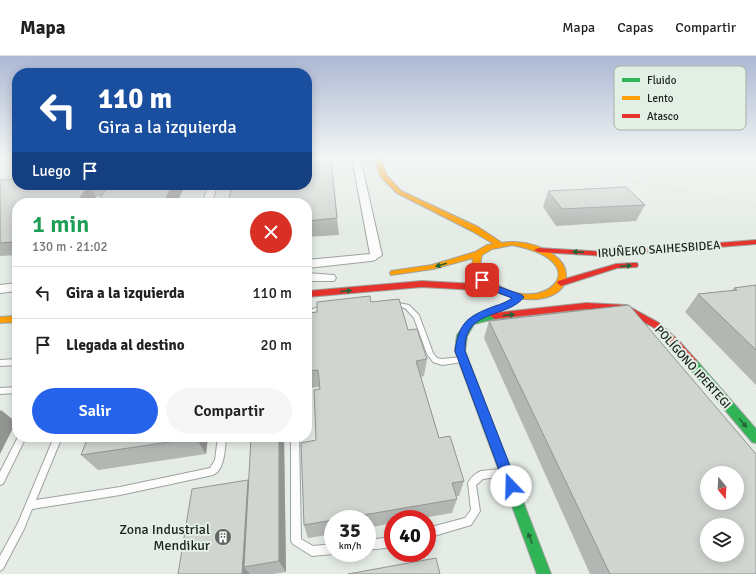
<!DOCTYPE html>
<html lang="es">
<meta charset="utf-8">
<style>
body{margin:0;font-family:Signika,sans-serif;background:#f6f6f6;color:#222;height:100vh;display:flex;flex-direction:column;font-size:15px;white-space:nowrap}
*{box-sizing:border-box;margin:0}
p{font-size:13px;color:#767676}
.icon{flex:none;width:22px;height:22px;fill:none;stroke:currentColor;stroke-width:2;stroke-linecap:round;stroke-linejoin:round}
.map{position:relative;flex:1;overflow:hidden}
.panel{position:absolute;left:12px;top:142px;width:300px;height:244px;display:flex;flex-direction:column;background:#fff;border-radius:16px;box-shadow:0 2px 10px #0003}
.panel>*{flex:none}
.top-card{position:absolute;left:12px;top:12px;width:300px;height:122px;border-radius:16px;box-shadow:0 2px 10px #0003;background:#1a4fa0;color:#fff;overflow:hidden}
.needle{width:26px;rotate:162deg}
.fabs{position:absolute;left:700px;top:410px;display:grid;gap:8px}
.fabs a{display:grid;place-items:center;width:44px;height:44px;border-radius:50%;background:#fff;box-shadow:0 2px 10px #0003;font-size:20px}
.speed{position:absolute;left:324px;top:454px;display:flex;gap:8px;font-size:20px;font-weight:700;text-align:center}
.speed>*{display:grid;place-content:center;width:52px;height:52px;border-radius:50%;background:#fff;box-shadow:0 2px 10px #0003;line-height:1}
.speed small{font-size:10px;font-weight:400}
.speed .limit{border:6px solid #d22;background:#fff;color:#111}
.pin{position:absolute;display:grid;place-items:center;width:34px;height:34px;color:#fff;margin:-17px;border-radius:8px;box-shadow:0 2px 6px #0006}
.me{position:absolute;width:44px;margin:-22px;rotate:339deg;stroke-linejoin:round;filter:drop-shadow(0 0 3px #0008)}
.turn{display:flex;align-items:center;gap:14px;height:84px;padding:0 20px;font-size:18px}
.turn .icon{width:52px;height:52px;stroke-width:2.5}
.turn b{display:block;font-size:28px;line-height:34px}
.then{display:flex;align-items:center;height:38px;padding:0 20px;background:#0003;gap:8px;font-size:15px}
.round{display:grid;place-items:center;flex:none;width:42px;height:42px;border-radius:21px;background:#f6f6f6}
.headline{display:flex;align-items:center;justify-content:space-between;height:68px;padding:0 20px}
h1{font-size:24px;font-weight:600;line-height:30px;color:#1e9e55}
.action{display:flex;gap:8px;margin-top:auto;padding:8px 20px}
.action a{flex:1;height:46px;border-radius:24px;background:#2563eb;color:#fff;font-size:16px;font-weight:600;line-height:46px;text-align:center}
.action a+a{background:#f6f6f6;color:#222}
ul{padding:0;list-style:none}
li{display:flex;align-items:center;gap:12px;height:52px;padding:0 20px;border-top:1px solid #e0e0e0}
li div{flex:1}
li b{display:block;font-size:15px}
li em{font-style:normal}
header{display:flex;align-items:center;gap:24px;box-sizing:border-box;height:56px;padding:0 20px;background:#fff;border-bottom:1px solid #e0e0e0}
header strong{font-size:19px}
nav{display:flex;gap:22px;margin-inline-start:auto;font-size:14px}
.map>svg:first-child{display:block}
</style>
<header>
<strong>Mapa</strong>
<nav><a>Mapa</a><a>Capas</a><a>Compartir</a></nav>
</header>
<div class="map">
<svg width="756" height="518" viewBox="0 0 756 518">
<rect width="100%" height="100%" fill="#e5ece6"/>
<g fill="none" stroke-linecap="round" stroke-linejoin="round">
<defs>
<path id="lane" d="M393,246L409,249L419,259L433,297L437,302L442,303L461,301L463,302L464,304L463,306L442,309L433,306L427,298L414,262L405,252L391,249L390,248L391,247Z
M325,249L328,251L327,252L307,259V255Z
M17,303V309L0,310V304Z
M17,331V337L0,338V332Z
M18,381H26L3,428L0,429V416Z
M54,381H62L36,444L120,431L210,412L215,404L218,381H226C225,392 225,414 213,419L120,439L32,453L24,473L3,513L0,515V500L18,467Z
M291,381H299L301,483L313,490L333,488V497H335L333,498L312,500L293,488L291,485Z
M500,413L503,414L504,417L503,420L483,423L476,429L480,455L471,469L427,482V472L465,462L471,454L468,427C470,422 476,417 481,415Z
M393,481V491L367,494V484Z"/>
<path id="street" d="M352,102H360L382,199L375,204L371,205L307,212V204L370,198Z
M209,129H217L212,147H202Z
M307,217L334,219L336,222L334,225H307Z
M17,227V235L0,237V229Z"/>
<path id="fast" d="M495,257L498,258L500,260L498,262L474,268L467,280L465,295L551,518H537L455,295L457,279L468,264Z
M692,303L696,304L756,373V387L752,386L688,310L687,307L688,304Z"/>
<path id="slow" d="M374,102H380L387,120L401,135L478,171L502,187C518,184 537,188 551,197C559,202 566,210 566,219C566,261 465,244 473,202L433,213L391,219L390,217L391,215L432,209L475,196L487,189L494,188L472,175L397,137L381,121ZM512,189C602,206 542,264 492,225C482,218 478,211 482,199L492,193Z
M17,260V266L0,267V261Z"/>
<path id="jam" d="M756,184V188L607,200L538,196L534,194L538,192L607,196Z
M634,207H637L638,209L637,211L617,212L561,230L557,227L558,225L616,208Z
M422,225L494,229L498,232L494,235L422,231L307,241V235Z
M586,247L626,249L659,267L678,284L696,304L697,307L696,310L692,311L688,310L672,290L653,271L621,254L586,253L495,263L490,260L495,257Z"/>
</defs>
<use href="#lane" stroke="#9ea39e" stroke-width="2"/>
<use href="#street" stroke="#9ea39e" stroke-width="2"/>
<use href="#fast" stroke="#9ea39e" stroke-width="2"/>
<use href="#slow" stroke="#9ea39e" stroke-width="2"/>
<use href="#jam" stroke="#9ea39e" stroke-width="2"/>
<path stroke="#ced0ce" stroke-width="1.5" stroke-dasharray="0.5 2" stroke-linecap="butt" d="M514,102L756,150"/>
<use href="#lane" fill="#fbfcfb" fill-rule="evenodd"/>
<use href="#street" fill="#fbfcfb" fill-rule="evenodd"/>
<use href="#fast" fill="#30b455" fill-rule="evenodd"/>
<use href="#slow" fill="#ff9f0a" fill-rule="evenodd"/>
<use href="#jam" fill="#e5322d" fill-rule="evenodd"/>
</g>
<path fill="#b3b7b3" d="M0,124L17,129H185L177,147H97L102,140L96,141L92,146L93,147H17V199L0,200Z
M548,135L645,149L636,165L556,170L543,151Z
M307,147L337,162L339,179L307,181Z
M756,229V329L685,256L698,238L732,235L734,232Z
M371,246L408,274L427,303L424,320L421,321L439,382L464,425L459,440H456L457,443L452,457L417,463H393V467L367,472V463H333V478L308,482L304,469L316,384L320,333L319,331L307,332V257L317,256Z
M489,265L756,518H590L484,282Z
M88,381H208L206,398L98,414L81,399Z
M251,381H284L286,516L273,518H250V517V518H178L248,424L249,426Z"/>
<path fill="#929592" d="M89,129L96,141L92,146L93,147H81L79,143Z
M102,129H114L107,140Z
M172,129H185L177,147H164Z
M1,354L16,366L0,398V355Z
M196,381H208L206,398L196,382Z
M279,381H284L286,516L279,505Z
M248,424L254,435L244,511L250,518H242Z"/>
<path fill="#d0d5d0" stroke="#929592" fill-rule="evenodd" d="M307,102H331L337,162L307,165V147H228L232,129H307Z
M17,123V129H89L79,143H90L87,147H17V184L16,186L0,187V124Z
M109,129H172L164,147H97Z
M626,131L645,149L562,153L548,135Z
M756,229V294L698,238L737,234L734,232Z
M370,240L371,246L399,243L408,274L417,273L427,303L416,305L439,382L450,380L464,425L452,427L457,443L340,463H333V464L304,469L301,387L316,384L314,334L320,333L318,314L307,315V257L317,256V246Z
M629,249L756,398V518H610L489,265ZM707,417H737V447H707ZM707,469H737V499H707Z
M88,381H196V382L81,399Z
M251,381H279V505L244,511Z
M248,424L242,518H178L192,433Z
M436,502L440,518H348Z"/>
<defs><path id="oneway-solid" d="M-6-.8H1V-3.2L6.5 0L1 3.2V.8H-6Z"/></defs>
<g fill="#256336">
<use href="#oneway-solid" transform="translate(578 196) rotate(-176)"/>
<use href="#oneway-solid" transform="translate(441 209) rotate(164)"/>
<use href="#oneway-solid" transform="translate(626 210) rotate(-5)"/>
<use href="#oneway-solid" transform="translate(346 235) rotate(-5)"/>
<use href="#oneway-solid" transform="translate(509 259) rotate(-6)"/>
<use href="#oneway-solid" transform="translate(743 367) rotate(49)"/>
<use href="#oneway-solid" transform="translate(530 482) rotate(-111)"/>
</g>
<linearGradient id="sky" x2="0" y2="1"><stop stop-color="#acb8d4"/><stop offset="0.58" stop-color="#f3f6f4"/><stop offset="1" stop-color="#f3f6f4" stop-opacity="0"/></linearGradient>
<rect width="756" height="175" fill="url(#sky)"/>
<path fill="#2563eb" stroke="#184099" d="M482,221L497,230L522,239L524,241C510,260 476,254 467,279C465,284 465,290 465,295L518,430L516,435L511,437L507,435L505,430L455,295C459,266 468,260 495,250C501,248 507,246 512,242L491,234L478,224Z"/>
<defs>
<symbol id="building-disc" viewBox="-11 -11 22 22"><circle r="9.5" fill="#626763" stroke="#e2efe4"/><path d="M-4-6H4V6H1V3H-1V6H-4ZM-2.5-4.3h1.7v1.8h-1.7ZM.8-4.3h1.7v1.8H.8ZM-2.5-1h1.7V.8h-1.7ZM.8-1h1.7V.8H.8Z" fill="#fff"/></symbol>
</defs>
<g fill-rule="evenodd">
<use href="#building-disc" x="213" y="471" width="20" height="20"/>
</g>
<g text-anchor="middle" stroke-width="4" stroke-linejoin="round" paint-order="stroke">
<g font-size="12" fill="#1c201c" stroke="#e2efe4">
<text transform="translate(659 193) rotate(-4)" y="4">IRUÑEKO SAIHESBIDEA</text>
<text transform="translate(693 311) rotate(48)" y="4">POLÍGONO IPERTEGI</text>
</g>
<g font-size="14" fill="#1c201c" stroke="#e2efe4" text-anchor="end">
<text x="210" y="478">Zona Industrial<tspan x="210" dy="16">Mendikur</tspan></text>
</g>
</g>
<rect x="614" y="10" width="132" height="64" rx="6" fill="#e2efe4" stroke="#a7b1a8" stroke-width="1"/>
<rect x="622" y="22" width="18" height="4" fill="#30b455"/>
<rect x="622" y="40" width="18" height="4" fill="#ff9f0a"/>
<rect x="622" y="58" width="18" height="4" fill="#e5322d"/>
<g font-size="11" fill="#1c201c">
<text x="647" y="28">Fluido</text>
<text x="647" y="46">Lento</text>
<text x="647" y="64">Atasco</text>
</g>
</svg>
<div class="fabs">
<a><svg class="needle" viewBox="-14 -14 28 28"><path d="M0-13l5 13h-10z" fill="#e53935"/><path d="M0 13l5-13h-10z" fill="#767676"/></svg></a>
<a><svg class="icon" aria-label="layers" viewBox="0 0 24 24"><path d="M12 4l9 5-9 5-9-5zM3 14l9 5 9-5"/></svg></a>
</div>
<div class="speed"><div>35<small>km/h</small></div><div class="limit">40</div></div>
<div class="pin" style="left:482px;top:224px;background:#d93025"><svg class="icon" aria-label="arrive" viewBox="0 0 24 24"><path d="M6 21V4h12l-3 4 3 4H6"/></svg></div>
<svg class="me" style="left:511px;top:430px" viewBox="-20 -20 40 40"><circle r="19" fill="#fff"/><path d="M0-13L10 11 0 6-10 11z" fill="#2563eb"/></svg>
<div class="top-card">
<div class="turn"><svg class="icon" aria-label="left" viewBox="0 0 24 24"><path d="M17 20v-9H6M10 6l-5 5 5 5"/></svg><div><b>110 m</b>Gira a la izquierda</div></div>
<div class="then">Luego<svg class="icon" aria-label="arrive" viewBox="0 0 24 24"><path d="M6 21V4h12l-3 4 3 4H6"/></svg></div>
</div>
<section class="panel">
<div class="headline"><div><h1>1 min</h1><p>130 m · 21:02</p></div><a class="round" style="background:#d93025;color:#fff"><svg class="icon" aria-label="close" viewBox="0 0 24 24"><path d="M6 6l12 12M18 6L6 18"/></svg></a></div>
<ul>
<li><svg class="icon" aria-label="left" viewBox="0 0 24 24"><path d="M17 20v-9H6M10 6l-5 5 5 5"/></svg><div><b>Gira a la izquierda</b></div><em>110 m</em></li>
<li><svg class="icon" aria-label="arrive" viewBox="0 0 24 24"><path d="M6 21V4h12l-3 4 3 4H6"/></svg><div><b>Llegada al destino</b></div><em>20 m</em></li>
</ul>
<div class="action"><a>Salir</a><a>Compartir</a></div>
</section>
</div>
